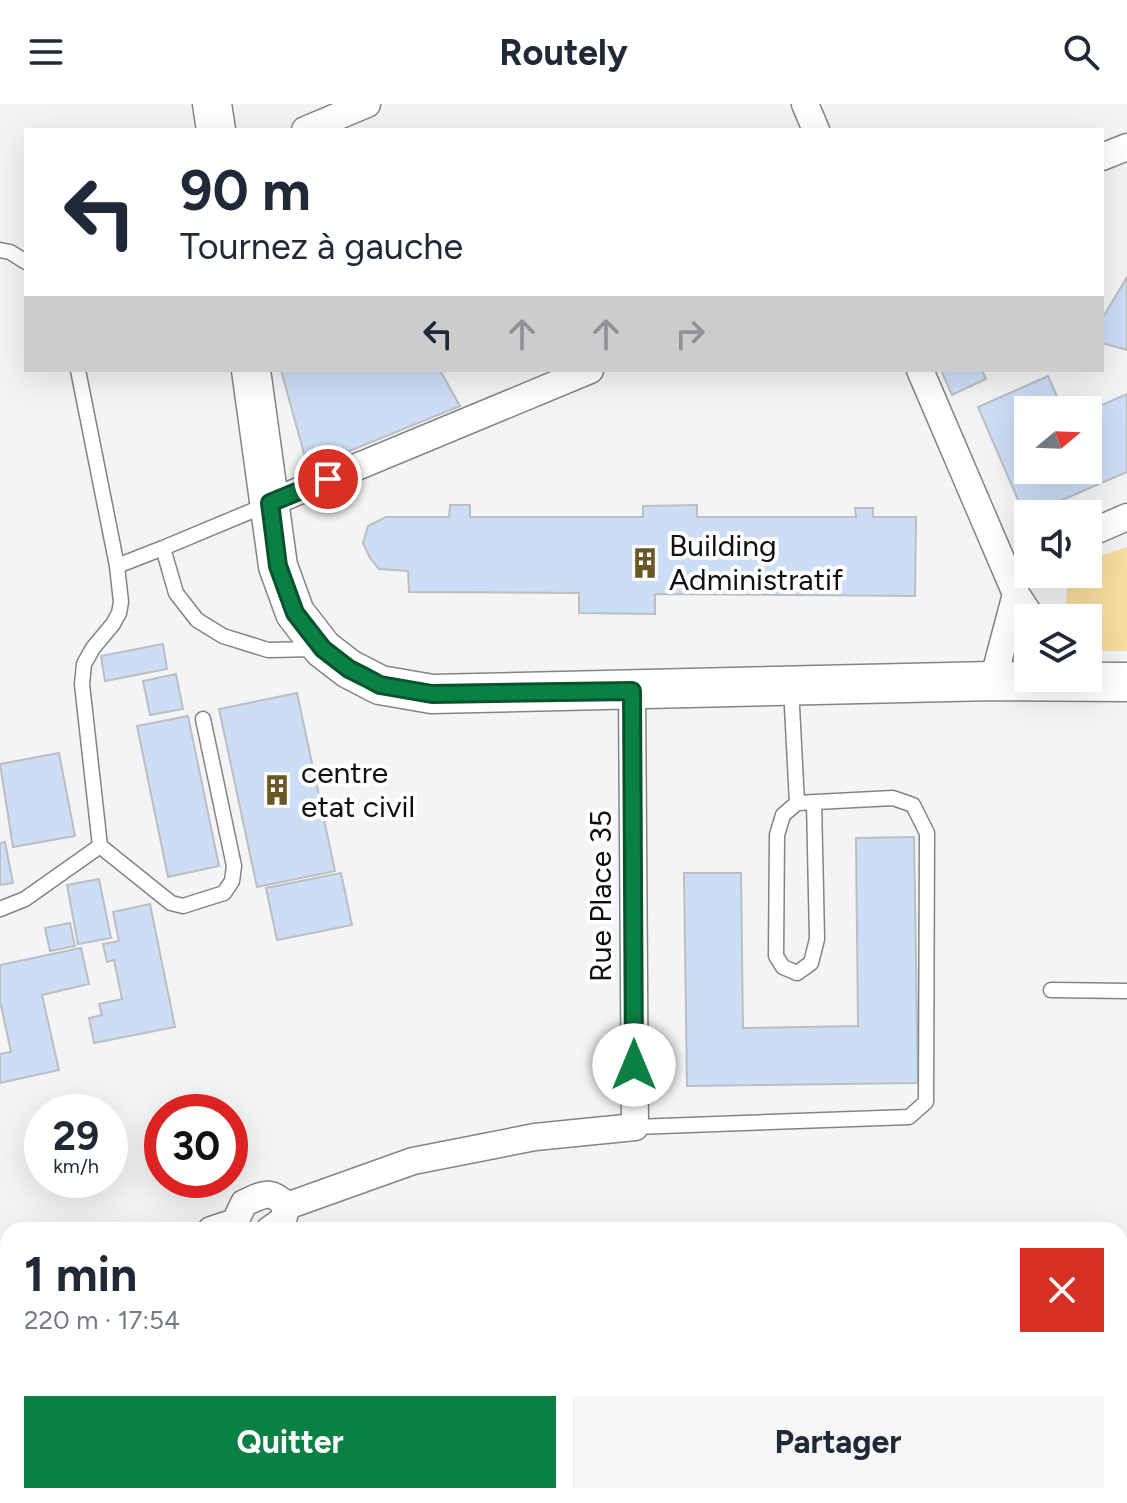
<!DOCTYPE html>
<html lang="fr">
<meta charset="utf-8">
<style>
body{margin:0;font-family:Figtree,sans-serif;background:#f6f6f7;color:#1f2937;height:100vh;display:flex;flex-direction:column;font-size:30px;white-space:nowrap}
*{box-sizing:border-box;margin:0}
p{font-size:26px;color:#747a83}
.icon{flex:none;width:44px;height:44px;fill:none;stroke:currentColor;stroke-width:2;stroke-linecap:round;stroke-linejoin:round}
.map{position:relative;flex:1;overflow:hidden}
.drawer{position:absolute;left:0px;top:1118px;width:1128px;height:282px;display:flex;flex-direction:column;background:#fff;border-radius:24px 24px 0 0;box-shadow:0 8px 32px #0002}
.drawer>*{flex:none}
.top-card{position:absolute;left:24px;top:24px;width:1080px;height:244px;border-radius:0px;box-shadow:0 8px 32px #0002;background:#fff;color:#1f2937;overflow:hidden}
.needle{width:52px;rotate:71deg}
.fabs{position:absolute;left:1014px;top:292px;display:grid;gap:16px}
.fabs a{display:grid;place-items:center;width:88px;height:88px;border-radius:0px;background:#fff;box-shadow:0 8px 32px #0002;font-size:40px}
.speed{position:absolute;left:24px;top:990px;display:flex;gap:16px;font-size:40px;font-weight:700;text-align:center}
.speed>*{display:grid;place-content:center;width:104px;height:104px;border-radius:50%;background:#fff;box-shadow:0 8px 32px #0002;line-height:1}
.speed small{font-size:20px;font-weight:400}
.speed .limit{border:12px solid #d22;background:#fff;color:#111}
.pin{position:absolute;display:grid;place-items:center;width:68px;height:68px;color:#fff;margin:-34px;border:4px solid #fff;border-radius:50%;box-shadow:0 2px 8px #0007}
.me{position:absolute;width:88px;margin:-44px;rotate:0deg;stroke-linejoin:round;filter:drop-shadow(0 0 6px #0008)}
.turn{display:flex;align-items:center;gap:28px;height:168px;padding:0 24px;font-size:36px}
.turn .icon{width:104px;height:104px;stroke-width:2.5}
.turn b{display:block;font-size:56px;line-height:68px}
.lanes{display:flex;align-items:center;height:76px;padding:0 24px;background:#0003;justify-content:center;gap:40px;direction:ltr}
.lanes .off{opacity:.35}
.round{display:grid;place-items:center;flex:none;width:84px;height:84px;border-radius:0px;background:#f6f6f7}
.summary{display:flex;align-items:center;justify-content:space-between;height:136px;padding:0 24px}
h1{font-size:48px;font-weight:700;line-height:60px}
.cta{display:flex;gap:16px;margin-top:auto;padding:16px 24px}
.cta a{flex:1;height:92px;border-radius:0px;background:#0b8043;color:#fff;font-size:32px;font-weight:700;line-height:92px;text-align:center}
.cta a+a{background:#f6f6f7;color:#1f2937}
header{display:flex;justify-content:space-between;align-items:center;height:104px;padding:0 24px;background:#fff;font-size:36px;font-weight:700}
.map>svg:first-child{display:block}
</style>
<header><svg class="icon" aria-label="menu" viewBox="0 0 24 24"><path d="M4 6h16M4 12h16M4 18h16"/></svg>Routely<svg class="icon" aria-label="search" viewBox="0 0 24 24"><circle cx="10" cy="10" r="6"/><path d="M15 15l6 6"/></svg></header>
<div class="map">
<svg width="1127" height="1399" viewBox="0 0 1127 1399">
<rect width="100%" height="100%" fill="#f2f4f6"/>
<path fill="#f7dd9f" d="M1127,443V547H1088V514H1065L1068,470H1088V456Z
M79,1392H216L215,1399H78Z
M224,1392H484V1399H224Z"/>
<path fill="#cbdef6" stroke="#bcbec0" stroke-width="2" d="M1127,173V246L1102,239V215Z
M281,266H440L460,302L308,364Z
M941,266H982L986,275L952,291Z
M1048,272L1063,306H1028V366H1088V307L1127,290V368L1025,412L978,303Z
M450,401H470V413H643V402L697,401V413H856L855,404H873V413H916L915,492L655,490V510L579,509V489L409,488L408,467L379,465L370,454L363,439L368,422L386,413H449Z
M163,540L167,565L105,577L101,552Z
M176,570L183,605L150,611L143,577Z
M297,589L335,767L257,783L219,605Z
M188,612L219,762L168,773L137,622Z
M59,649L75,732L13,743L0,660Z
M914,733L918,979L687,982L684,769H741L743,924L858,922L856,734Z
M5,738L13,779L0,781V739Z
M341,769L352,821L277,836L266,784Z
M99,775L111,834L78,840L67,781Z
M150,800L175,923L94,939L89,914L102,911L99,900L122,895L114,856L107,858L103,840L119,837L113,808Z
M70,819L75,842L50,847L45,824Z
M81,844L89,880L42,891L59,966L0,979V950L11,948L0,897V861Z"/>
<g fill="none" stroke-linecap="round" stroke-linejoin="round">
<defs>
<path id="lane" d="M0,146L10,148L26,158
M266,401L163,444L176,489L197,516L223,532L268,546L316,545
M117,462L163,444
M791,583L797,699
M100,742L171,799L183,802L224,789L232,777L234,762L203,615
M0,805L25,795L100,742L82,580L84,560L93,544L113,520L119,509L121,498L117,462L78,266
M1051,886L1127,887
M635,1023L909,1013L926,998L927,729L913,701L893,694L797,699L783,711L777,731L776,852L783,863L797,869L811,859L817,835L814,698"/>
<path id="street" d="M805,0L816,26
M305,26L367,0
M1102,53L1127,43
M920,266L1016,490L1032,514
M270,399L590,266
M1088,430L1127,413
M993,577L1016,490
M287,1102L413,1057L535,1033L635,1023L632,587
M211,1126L235,1118L244,1099C265,1090 270,1085 287,1102
M269,1126L283,1116L287,1102"/>
<path id="secondary" d="M212,0L216,26
M251,266L278,462L295,509L323,545L349,565L380,581L432,590L993,577L1127,578
M0,1195H8
M757,1392L776,1399"/>
</defs>
<use href="#lane" stroke="#828486" stroke-width="17"/>
<use href="#street" stroke="#828486" stroke-width="29"/>
<use href="#secondary" stroke="#828486" stroke-width="41"/>
<use href="#lane" stroke="#fff" stroke-width="14"/>
<use href="#street" stroke="#fff" stroke-width="26"/>
<use href="#secondary" stroke="#fff" stroke-width="38"/>
</g>
<g fill="none" stroke-linecap="round" stroke-linejoin="round">
<defs>
<path id="route" d="M328,375L270,399L278,462L295,509L323,545L349,565L365,573L380,581L432,590L632,587L634,961"/>
</defs>
<use href="#route" stroke="#07532c" stroke-width="20"/>
<use href="#route" stroke="#0b8043" stroke-width="14"/>
</g>
<defs>
<symbol id="building-bare" viewBox="-9 -9 18 18"><path d="M-4-6H4V6H1V3H-1V6H-4ZM-2.5-4.3h1.7v1.8h-1.7ZM.8-4.3h1.7v1.8H.8ZM-2.5-1h1.7V.8h-1.7ZM.8-1h1.7V.8H.8Z" fill="#6a5625" stroke="#fff" stroke-width="2.5" paint-order="stroke"/></symbol>
</defs>
<g fill-rule="evenodd">
<use href="#building-bare" x="623" y="437" width="44" height="44"/>
<use href="#building-bare" x="255" y="664" width="44" height="44"/>
</g>
<g text-anchor="middle" stroke-width="8" stroke-linejoin="round" paint-order="stroke">
<g font-size="30" fill="#0e0f10" stroke="#fff" text-anchor="start">
<text x="669" y="452">Building<tspan x="669" dy="34">Administratif</tspan></text>
<text x="301" y="679">centre<tspan x="301" dy="34">etat civil</tspan></text>
</g>
<g font-size="30" fill="#0e0f10" stroke="#fff">
<text transform="translate(601 792) rotate(-90)" y="10">Rue Place 35</text>
</g>
</g>
</svg>
<div class="fabs">
<a><svg class="needle" viewBox="-14 -14 28 28"><path d="M0-13l5 13h-10z" fill="#e53935"/><path d="M0 13l5-13h-10z" fill="#747a83"/></svg></a>
<a><svg class="icon" aria-label="sound" viewBox="0 0 24 24"><path d="M4 9h4l5-4v14l-5-4H4zM17 9q2 3 0 6"/></svg></a>
<a><svg class="icon" aria-label="layers" viewBox="0 0 24 24"><path d="M12 4l9 5-9 5-9-5zM3 14l9 5 9-5"/></svg></a>
</div>
<div class="speed"><div>29<small>km/h</small></div><div class="limit">30</div></div>
<div class="pin" style="left:328px;top:375px;background:#d93025"><svg class="icon" aria-label="arrive" viewBox="0 0 24 24"><path d="M6 21V4h12l-3 4 3 4H6"/></svg></div>
<svg class="me" style="left:634px;top:961px" viewBox="-20 -20 40 40"><circle r="19" fill="#fff"/><path d="M0-13L10 11 0 6-10 11z" fill="#0b8043"/></svg>
<div class="top-card">
<div class="turn"><svg class="icon" aria-label="left" viewBox="0 0 24 24"><path d="M17 20v-9H6M10 6l-5 5 5 5"/></svg><div><b>90 m</b>Tournez à gauche</div></div>
<div class="lanes"><svg class="icon" aria-label="left" viewBox="0 0 24 24"><path d="M17 20v-9H6M10 6l-5 5 5 5"/></svg><svg class="icon off" aria-label="ahead" viewBox="0 0 24 24"><path d="M12 20V5M6 11l6-6 6 6"/></svg><svg class="icon off" aria-label="ahead" viewBox="0 0 24 24"><path d="M12 20V5M6 11l6-6 6 6"/></svg><svg class="icon off" aria-label="right" viewBox="0 0 24 24"><path d="M7 20v-9h11M14 6l5 5-5 5"/></svg></div>
</div>
<section class="drawer">
<div class="summary"><div><h1>1 min</h1><p>220 m · 17:54</p></div><a class="round" style="background:#d93025;color:#fff"><svg class="icon" aria-label="close" viewBox="0 0 24 24"><path d="M6 6l12 12M18 6L6 18"/></svg></a></div>
<div class="cta"><a>Quitter</a><a>Partager</a></div>
</section>
</div>
